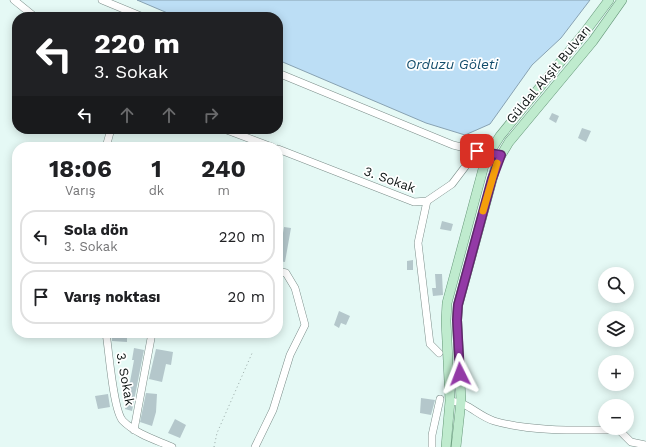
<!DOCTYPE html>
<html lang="tr">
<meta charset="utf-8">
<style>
body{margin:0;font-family:"Work Sans",sans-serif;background:#f2f2f2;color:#202124;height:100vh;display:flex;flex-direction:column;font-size:15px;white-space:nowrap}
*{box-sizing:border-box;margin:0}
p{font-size:13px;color:#757577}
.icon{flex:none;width:22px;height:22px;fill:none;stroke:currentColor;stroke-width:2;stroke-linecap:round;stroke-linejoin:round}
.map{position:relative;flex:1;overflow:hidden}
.drawer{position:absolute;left:12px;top:142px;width:271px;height:196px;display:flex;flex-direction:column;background:#fff;border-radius:16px;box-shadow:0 2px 10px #0003}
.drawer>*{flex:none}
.banner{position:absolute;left:12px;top:12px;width:271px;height:122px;border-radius:16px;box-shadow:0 2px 10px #0003;background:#202124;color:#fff;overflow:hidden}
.buttons{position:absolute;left:598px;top:267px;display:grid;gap:8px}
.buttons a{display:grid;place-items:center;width:36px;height:36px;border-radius:50%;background:#fff;box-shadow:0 2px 10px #0003;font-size:20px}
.pin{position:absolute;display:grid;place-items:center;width:34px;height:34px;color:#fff;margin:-17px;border-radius:8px;box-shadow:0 2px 6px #0006}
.me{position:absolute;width:44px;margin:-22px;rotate:357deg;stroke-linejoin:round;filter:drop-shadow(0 0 3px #0008)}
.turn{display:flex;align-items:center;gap:14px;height:84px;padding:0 16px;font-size:18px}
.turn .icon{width:52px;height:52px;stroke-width:2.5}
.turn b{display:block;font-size:28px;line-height:34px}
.lanes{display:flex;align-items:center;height:38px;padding:0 16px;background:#0003;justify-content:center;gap:20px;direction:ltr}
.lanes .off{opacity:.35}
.eta{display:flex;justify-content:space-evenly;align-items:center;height:68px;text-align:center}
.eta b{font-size:24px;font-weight:700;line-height:28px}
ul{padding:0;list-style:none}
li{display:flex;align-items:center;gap:12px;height:54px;margin:0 8px 6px;padding:0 8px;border:2px solid #e0e0e0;border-radius:16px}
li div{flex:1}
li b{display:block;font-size:15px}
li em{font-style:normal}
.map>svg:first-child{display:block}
</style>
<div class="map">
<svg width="646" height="447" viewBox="0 0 646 447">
<rect width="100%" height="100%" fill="#e5f9f5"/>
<path fill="#bcdef5" stroke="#88a2b2" d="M137,0H590L561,38L532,65L490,124L465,135L426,123L278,60V17H177Z"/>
<path fill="#b4c7cb" d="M552,113L559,116L556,123L549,119Z
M582,128L591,131L586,142L578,138Z
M442,221L453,224L451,231L440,229Z
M284,227L291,228L285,262L278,261V245H281Z
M413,260V270H407V261Z
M435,274H442L443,295L433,296L432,288H436Z
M339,311L350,316L346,325L341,323L339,328L334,325Z
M112,333H127V342L112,341Z
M134,348L144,350L132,411L125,409L134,360H132Z
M156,349L173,352L171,365L166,364L162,382L149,379Z
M146,393L157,394L156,412L152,426L140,422Z
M108,394L110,407L98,409L95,396Z
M421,398L435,400L431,415L420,413Z
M175,419L186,425L180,438L168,433Z"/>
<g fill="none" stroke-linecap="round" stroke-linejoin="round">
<defs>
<path id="minor" d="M14,0L35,17
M102,0L143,17
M278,73L453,145L477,151
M224,129L272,147
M106,147L111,129
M278,149L414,202L427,201L452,184L477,151L501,155
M427,201L418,243L430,344L439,353
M106,333C109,350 113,411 123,421C136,434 156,440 172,447
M450,401C468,402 478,416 494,421C532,432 580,430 619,430L631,442L646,445
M134,430L152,333
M255,447L273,410L290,355L305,325L295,288L286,273L278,271
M432,447V435L440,399"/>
<path id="major" d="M446,447L450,401L446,321L447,303L486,158L500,136L585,32L609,0
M456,447L461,401L457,320L458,305L497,162L509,142L593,41L622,0"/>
</defs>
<use href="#minor" stroke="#7b8d89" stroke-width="8"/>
<use href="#major" stroke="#659778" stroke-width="10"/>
<path stroke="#97a7a4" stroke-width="1" stroke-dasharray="1 3" stroke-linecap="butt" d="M214,447L217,433L253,351"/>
<use href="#minor" stroke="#fff" stroke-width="7"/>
<use href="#major" stroke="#bfebce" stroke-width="9"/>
</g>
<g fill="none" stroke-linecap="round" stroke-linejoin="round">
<defs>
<path id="route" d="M460,374L457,320L458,305L492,179L501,155L477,151"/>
</defs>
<use href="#route" stroke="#60266c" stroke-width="10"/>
<use href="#route" stroke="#933aa6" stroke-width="7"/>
<path stroke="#f59e0b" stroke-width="7" d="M483,211L497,163"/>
</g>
<g text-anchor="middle" stroke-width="3.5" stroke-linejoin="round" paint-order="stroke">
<g font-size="13" fill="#0e1514" stroke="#fff">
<text transform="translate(548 74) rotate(-50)" y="5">Güldal Akşit Bulvarı</text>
<text transform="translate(390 179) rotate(20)" y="5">3. Sokak</text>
<text transform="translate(126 379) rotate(80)" y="5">3. Sokak</text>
</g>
<g font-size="14" font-style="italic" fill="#124c6b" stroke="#fff">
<text x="452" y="69">Orduzu Göleti</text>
</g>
</g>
</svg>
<div class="buttons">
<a><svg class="icon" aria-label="search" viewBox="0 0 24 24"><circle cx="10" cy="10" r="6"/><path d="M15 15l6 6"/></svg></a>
<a><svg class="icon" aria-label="layers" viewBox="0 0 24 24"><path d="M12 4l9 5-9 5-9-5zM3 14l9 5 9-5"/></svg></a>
<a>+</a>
<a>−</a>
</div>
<div class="pin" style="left:477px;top:151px;background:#d93025"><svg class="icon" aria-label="arrive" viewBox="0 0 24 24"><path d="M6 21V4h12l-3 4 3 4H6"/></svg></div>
<svg class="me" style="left:460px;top:374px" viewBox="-20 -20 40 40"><path d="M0-17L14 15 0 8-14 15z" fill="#933aa6" stroke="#fff" stroke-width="4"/></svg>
<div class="banner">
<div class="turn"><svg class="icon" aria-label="left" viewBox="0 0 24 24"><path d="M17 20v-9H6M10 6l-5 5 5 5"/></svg><div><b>220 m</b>3. Sokak</div></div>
<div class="lanes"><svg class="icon" aria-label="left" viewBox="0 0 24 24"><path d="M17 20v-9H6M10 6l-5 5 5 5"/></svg><svg class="icon off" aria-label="ahead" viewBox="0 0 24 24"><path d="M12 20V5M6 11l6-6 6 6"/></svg><svg class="icon off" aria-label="ahead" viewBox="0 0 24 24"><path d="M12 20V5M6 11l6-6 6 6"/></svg><svg class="icon off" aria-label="right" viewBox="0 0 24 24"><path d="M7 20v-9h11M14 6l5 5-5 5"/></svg></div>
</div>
<section class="drawer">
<div class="eta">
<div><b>18:06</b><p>Varış</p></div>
<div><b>1</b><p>dk</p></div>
<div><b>240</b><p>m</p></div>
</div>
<ul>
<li><svg class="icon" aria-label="left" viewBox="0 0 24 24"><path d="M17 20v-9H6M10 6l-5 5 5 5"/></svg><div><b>Sola dön</b><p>3. Sokak</p></div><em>220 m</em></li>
<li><svg class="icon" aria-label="arrive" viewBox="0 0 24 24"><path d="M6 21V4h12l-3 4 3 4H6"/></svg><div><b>Varış noktası</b></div><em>20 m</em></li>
</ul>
</section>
</div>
